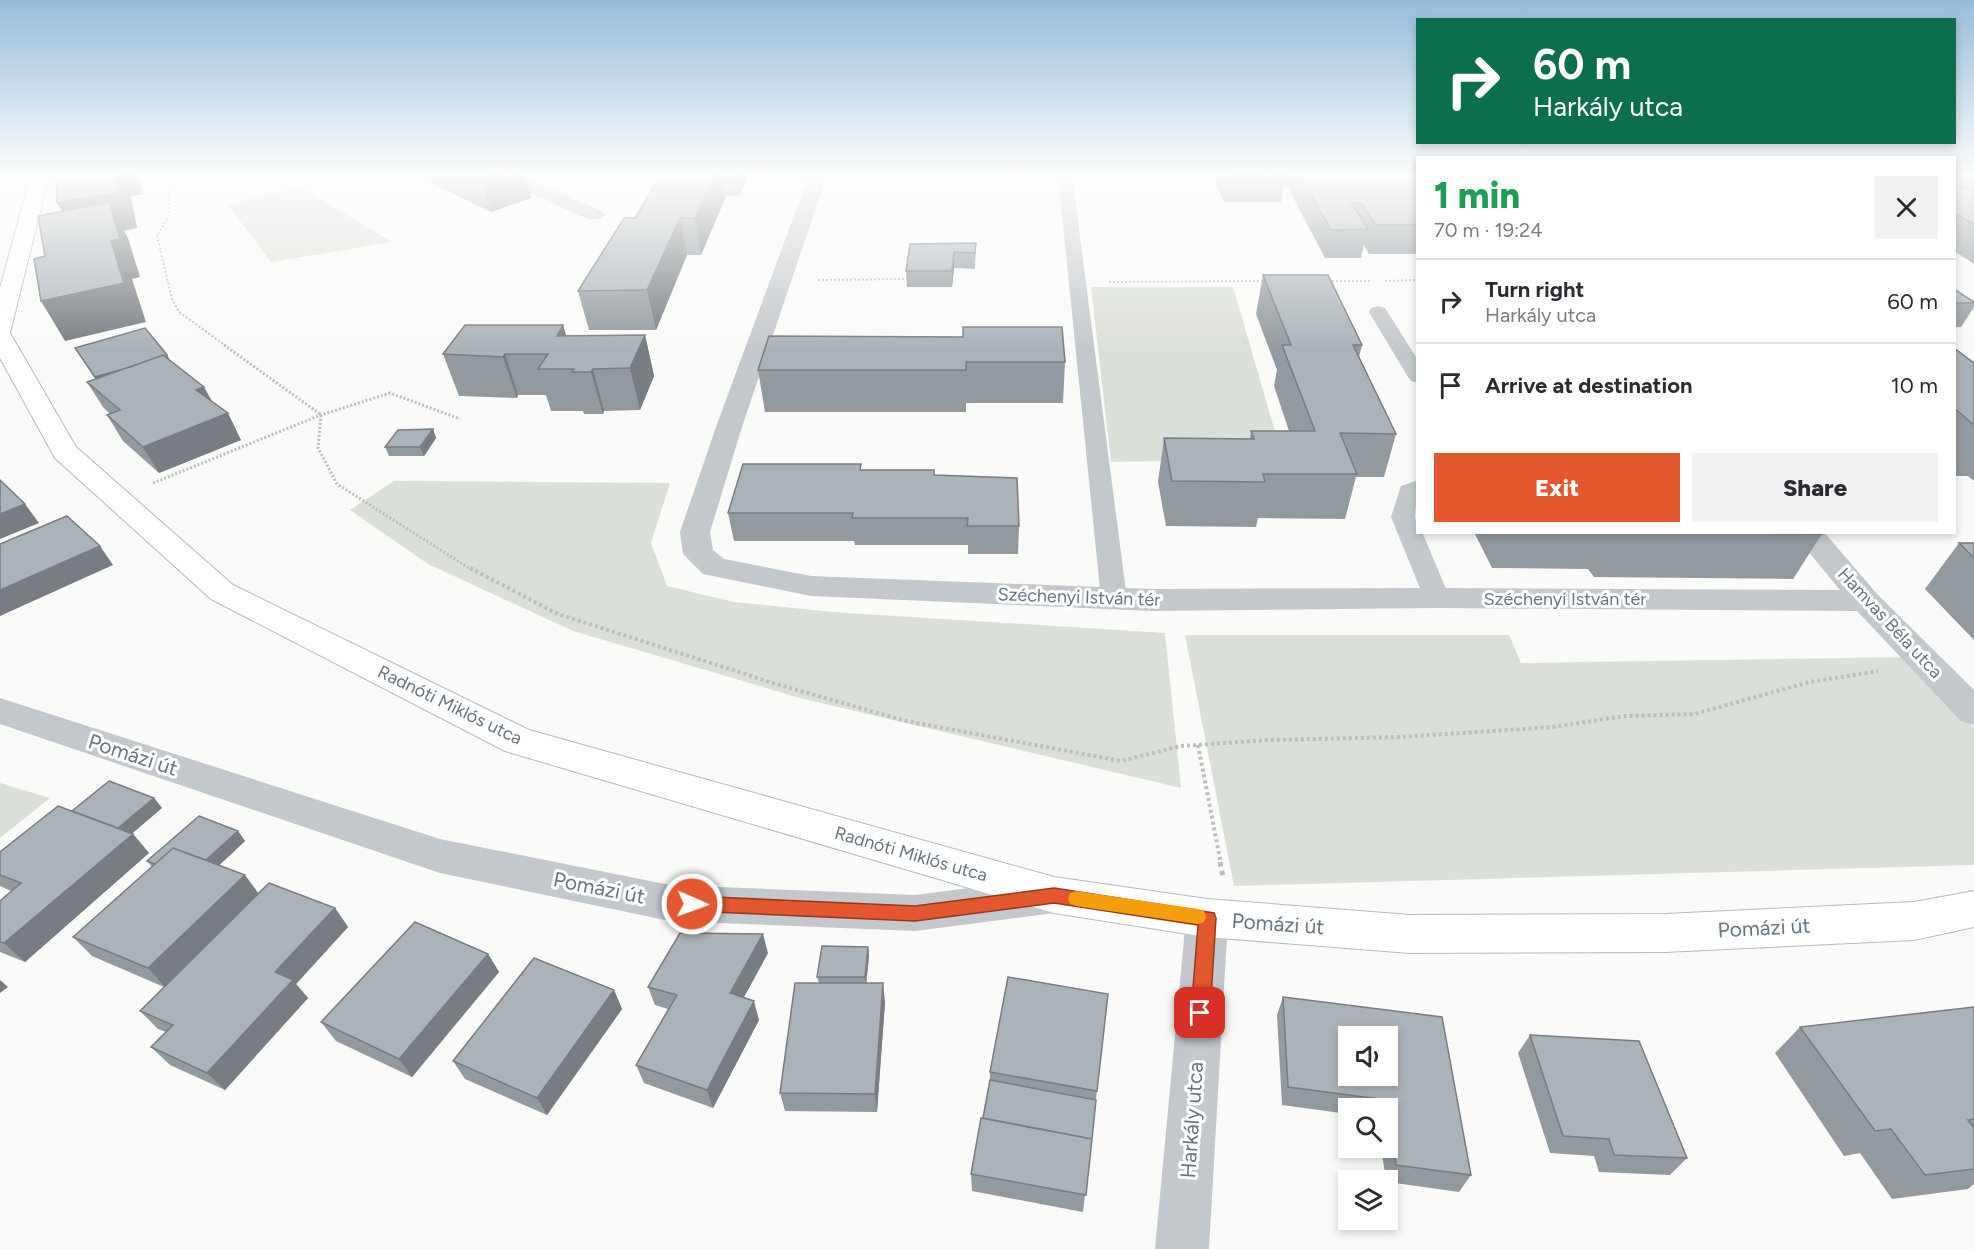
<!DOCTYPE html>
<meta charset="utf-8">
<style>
body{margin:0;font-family:Figtree,sans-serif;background:#f2f2f3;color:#2b2b33;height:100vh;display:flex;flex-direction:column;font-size:22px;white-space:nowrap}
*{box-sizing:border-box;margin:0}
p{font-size:20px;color:#7c7c81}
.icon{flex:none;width:33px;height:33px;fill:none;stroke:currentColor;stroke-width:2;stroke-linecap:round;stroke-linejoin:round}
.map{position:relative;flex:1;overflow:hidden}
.panel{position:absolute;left:1416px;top:156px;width:540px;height:378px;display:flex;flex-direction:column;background:#fff;border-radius:0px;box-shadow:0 3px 9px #0003}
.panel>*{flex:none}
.hud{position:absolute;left:1416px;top:18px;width:540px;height:126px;border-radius:0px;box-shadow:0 3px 9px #0003;background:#0b6e4f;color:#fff;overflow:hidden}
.controls{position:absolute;left:1338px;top:1026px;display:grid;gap:12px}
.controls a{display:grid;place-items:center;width:60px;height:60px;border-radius:0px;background:#fff;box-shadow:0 3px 9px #0003;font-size:30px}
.pin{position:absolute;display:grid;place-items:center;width:51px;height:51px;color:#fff;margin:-26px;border-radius:12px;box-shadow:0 3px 9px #0006}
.me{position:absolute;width:66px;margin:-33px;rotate:92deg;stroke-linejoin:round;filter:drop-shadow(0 0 4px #0008)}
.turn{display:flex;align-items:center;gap:21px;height:126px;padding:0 18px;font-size:27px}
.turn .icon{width:78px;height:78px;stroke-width:2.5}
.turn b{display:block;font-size:42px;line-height:51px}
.round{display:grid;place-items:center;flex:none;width:63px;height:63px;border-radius:0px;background:#f2f2f3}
.overview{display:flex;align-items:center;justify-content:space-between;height:102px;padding:0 18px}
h1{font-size:36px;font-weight:800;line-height:45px;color:#1e9e55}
.action{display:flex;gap:12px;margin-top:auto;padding:12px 18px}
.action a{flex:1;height:69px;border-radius:0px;background:#e4572e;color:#fff;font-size:24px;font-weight:800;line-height:69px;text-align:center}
.action a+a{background:#f2f2f3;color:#2b2b33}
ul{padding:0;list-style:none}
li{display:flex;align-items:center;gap:18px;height:84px;padding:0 18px;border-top:2px solid #e1e1e2}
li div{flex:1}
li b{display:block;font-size:22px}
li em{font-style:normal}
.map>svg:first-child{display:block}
</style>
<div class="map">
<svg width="1974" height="1249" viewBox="0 0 1974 1249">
<rect width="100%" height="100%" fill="#fafaf8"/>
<path fill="#dadfd7" d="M300,187L392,242L271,262L228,205Z
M1091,287H1233L1283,459L1111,462Z
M394,481L670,483L651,543L667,586L734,602L832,612L1165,633L1181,788L800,698L573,631L428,564L350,510Z
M1185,635H1509L1521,663L1910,657L1974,728V865L1234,886Z
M0,783L50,798L0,838Z"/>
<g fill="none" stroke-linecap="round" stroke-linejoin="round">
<defs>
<path id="secondary" d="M31,175H49L10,333L76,447L233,585L529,730L1054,877L1207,899L1410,915L1665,914L1914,902L1974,891V927L1914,940L1665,952L1410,953L1207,937L1054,913L505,751L211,599L55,458L0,358V288Z"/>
</defs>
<use href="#secondary" stroke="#b3babf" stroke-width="2"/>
<path stroke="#bbbfc2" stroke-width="2" stroke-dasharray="2 2" stroke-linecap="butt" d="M169,175V215L157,236L172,299L179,312L226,346
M818,280L908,279
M1328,281H1371
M1385,281L1418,280
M1109,282L1266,281"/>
<path stroke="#bbbfc2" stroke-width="3" stroke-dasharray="2 2" stroke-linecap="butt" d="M224,345L320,414
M321,415L318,448L337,484L472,570
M153,483L321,415L390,393L460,419"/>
<path stroke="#bbbfc2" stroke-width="4" stroke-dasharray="3 3" stroke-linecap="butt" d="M470,568L558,614L776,684L906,721L1121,761L1181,746L1268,740L1400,737L1553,727L1625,716L1694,714L1810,682L1878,671
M1198,745L1221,864"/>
<path stroke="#bbbfc2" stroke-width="5" stroke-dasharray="4.5 4.5" stroke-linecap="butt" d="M1220,862L1223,877"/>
<path fill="#c3c8cc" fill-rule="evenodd" d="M1058,175H1072L1127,599L1123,605L1114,608L1105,605L1101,599Z
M1378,306L1385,308L1418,360V383L1411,381L1408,377L1369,312L1371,308Z
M1418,480L1415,517L1418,532H1422L1450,598L1446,604L1437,607L1428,604L1424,598L1391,517L1401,486Z"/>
<path fill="#c3c8cc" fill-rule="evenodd" d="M495,175H519L602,211L605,215L602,219H588L498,179Z
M809,175H827L742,427L710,532L713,550L724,559L811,576L1152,589L1437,588L1840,590L1792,532H1824L1877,594L1974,690V725L1961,721L1857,611L1437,608L1152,611L811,596L703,574L683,554L680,532L716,427Z
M0,698L440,839L670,885L915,895L1054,877L1069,882L1075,895L1069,908L1054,913L915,931L670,921L440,873L0,724Z
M1207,899L1222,905L1228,918L1209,1249H1155L1186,918L1192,905Z"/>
<use href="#secondary" fill="#fff" fill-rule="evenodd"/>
</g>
<path fill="#929a9f" d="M415,175H525L531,198L491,212Z
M661,175H749L739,196H726L701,255H687L656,330H589L578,291L635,218Z
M1213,175H1418V254H1369L1364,245L1361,258H1325L1287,186H1284L1281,202H1224Z
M1954,175H1974V264L1954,251Z
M976,243L975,269L954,268L952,287H907L906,271Z
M1263,275L1362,345L1359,357L1396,434L1384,477H1356L1345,519L1258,518L1256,527L1166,526L1158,482L1164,438L1250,439L1251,431H1289L1274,386L1277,370L1256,314Z
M1954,289L1974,302V307L1961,327H1954Z
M563,325L566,336L645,335L654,376L640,410L604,411L603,414H584L583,411H551L546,395H518L517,398L459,396L443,354Z
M769,336L1065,362L1063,403H966V412H765L758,370Z
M75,348L167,355L170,361L212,402L241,440L159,473L123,441L107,415L110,414L103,407L87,382L95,379Z
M1954,348L1974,363V481L1968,476H1954Z
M433,429L436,438L424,456H389L385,447Z
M861,470L934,475L1019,526L1018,554H968V545H855L854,541H734L728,513Z
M1474,532H1821L1822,534L1793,579L1594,577L1588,569L1492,568Z
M1959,543H1974V640L1925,589Z
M154,798L162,808L132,833L149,853L25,962L0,952V901L11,891L0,886V852L72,811Z
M238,831L245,841L219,865L259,894L335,908L348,927L296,984L308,998L225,1090L170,1065L151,1047L166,1032L158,1029L140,1011L164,987L92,956L73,937L152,867L147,861Z
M868,947L869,956L866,983L885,1002L877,1112L785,1111L780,1093L819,983L817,977Z
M768,953L743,998L759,1020L713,1108L644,1083L636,1065L668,1009L655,1005L648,987Z
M488,954L499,972L412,1077L336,1041L321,1022Z
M614,990L622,1009L547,1115L465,1079L453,1061Z
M1108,994L1083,1212L972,1191L971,1174L990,1080V1072Z
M1283,997L1471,1175L1459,1192L1388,1182V1180H1386L1381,1148H1388V1108H1348V1114L1282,1105L1277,1015Z
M1974,1007V1184L1968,1189L1892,1199L1860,1153L1844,1156L1775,1053L1800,1027Z
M1530,1035L1687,1158L1670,1175L1599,1172L1594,1156L1550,1153L1518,1053Z"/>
<path fill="#777d82" d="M116,175H139L143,194L131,196L137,228L124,231L128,238L140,277L132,279L146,322L65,341L41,301L78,239L57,203Z
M485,175H525L531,198L491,212L481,176Z
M714,175H722L726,196L701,255L695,218Z
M736,175H749L739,196Z
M680,218L687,255L656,330L647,290Z
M954,252V268L952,287V271Z
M563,325L575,365L557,336Z
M645,335L654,376L640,410L630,368Z
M505,354L518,395L517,398L503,357Z
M167,355L177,373L106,395L95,377Z
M593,369L604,411L603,414L591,372Z
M204,387L218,412L196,390Z
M228,413L241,440L159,473L143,447Z
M433,429L436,438L424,456L420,447Z
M25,504L39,523L0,539V514Z
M100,546L113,565L0,616V590Z
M154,798L162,808L121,843L112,833Z
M238,831L245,841L209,875L201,865Z
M133,834L149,853L25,962L4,943Z
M245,875L259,894L165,987L148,968Z
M335,908L348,927L296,984L308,998L225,1090L207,1073L275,972Z
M763,934L768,953L736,1012L730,993Z
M868,947L869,956L866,986L865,977Z
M488,954L499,972L412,1077L399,1059Z
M0,980L8,987L0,993Z
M883,983L885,1002L877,1112L875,1094Z
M614,990L622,1009L547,1115L537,1098Z
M754,1001L759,1020L713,1108L707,1090Z"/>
<path fill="#aab3b9" stroke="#777d82" stroke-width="1.5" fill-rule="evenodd" d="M56,175H116L118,192L57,203Z
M661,175H714L695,218H680L647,290L578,291L624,218H635Z
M1227,175H1286V176L1228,175Z
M1300,175H1349L1351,178H1418V225H1376L1361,203H1351L1368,229L1331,230Z
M1954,189H1974V224L1954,213Z
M109,202L120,239L111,241L124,283L41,301L34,259L45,256L38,216Z
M976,243L975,253L954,252L952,271H906L910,244Z
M1263,275H1328L1362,345H1353L1396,434L1340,433L1357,474H1263L1265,482L1172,481L1164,438L1254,439L1251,431H1315L1282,345H1291Z
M1954,289L1974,302V303H1954Z
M465,325H563L557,336L645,335L630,368L593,369L591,372H572L574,369H538L548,354H505L503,357L443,354Z
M963,327H1062L1065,362H966V370H758L769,336L963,337Z
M145,328L167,355L164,356L163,355L130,367L95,377L75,348Z
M1954,348L1974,363V425L1954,408Z
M163,355L204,387L196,390L228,413L143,447L107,415L120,410L87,382Z
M433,429L420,447H385L398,430Z
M743,464H861L860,470H934V475L1017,478L1019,526H967L968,518H852L853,513H728Z
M0,480L25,504L0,514Z
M67,516L100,546L0,590V544Z
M1642,532H1821L1822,534Z
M1959,543H1974V558Z
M109,781L154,798L118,828L72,811Z
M58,806L133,834L4,943L0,942V901L21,883L0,875V852Z
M199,816L238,831L206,860L173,848L155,864L147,861Z
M173,848L245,875L148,968L73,937Z
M269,883L335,908L275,972L293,980L207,1073L151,1047L173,1025L140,1011Z
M415,922L488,954L399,1059L321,1022Z
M680,933L763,934L730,993L754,1001L707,1090L636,1065L677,995L648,987Z
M822,946L868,947L865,977H817Z
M534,958L614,990L537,1098L453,1061Z
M1008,977L1108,994L1097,1091L990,1072Z
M795,983H883L875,1094L780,1093Z
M1283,997L1442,1017L1471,1175L1396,1165L1387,1100L1288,1087ZM1348,1036H1388V1076H1348Z
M1974,1007V1119L1968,1120L1974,1128V1169L1925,1175L1891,1129L1875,1131L1800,1027Z
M1530,1035L1639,1041L1687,1158L1614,1155L1609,1139L1563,1136Z
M990,1080L1096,1100L1092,1139L983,1118Z
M981,1118L1092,1139L1086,1195L971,1174Z"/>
<linearGradient id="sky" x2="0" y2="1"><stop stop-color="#96bcdc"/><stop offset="0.5" stop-color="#fdfdfc"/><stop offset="1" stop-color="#fdfdfc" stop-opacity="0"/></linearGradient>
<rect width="1974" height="350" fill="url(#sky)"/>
<path fill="#e4572e" stroke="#94391e" stroke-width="1.5" d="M1054,888L1214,913L1216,918L1210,1013L1207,1019L1200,1022L1193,1019L1191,1013L1198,925L1054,903L915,921L692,911L686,909L683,904L686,898L692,896L915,906Z"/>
<path fill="#f59e0b" d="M1076,891L1198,909L1204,911L1206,917L1204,922L1198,924L1076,906L1070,904L1068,899L1070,893Z"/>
<g text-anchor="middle" stroke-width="6" stroke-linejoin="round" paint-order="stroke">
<g font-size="18" fill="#657683" stroke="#fff">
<text transform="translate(1079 597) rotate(2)" y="6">Széchenyi István tér</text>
<text x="1565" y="605">Széchenyi István tér</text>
<text transform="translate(1890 623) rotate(47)" y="6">Hamvas Béla utca</text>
<text transform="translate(450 705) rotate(26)" y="6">Radnóti Miklós utca</text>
<text transform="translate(911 854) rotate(16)" y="6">Radnóti Miklós utca</text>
</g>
<g font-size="21" fill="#657683" stroke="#fff">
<text transform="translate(133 755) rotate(18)" y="7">Pomázi út</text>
<text transform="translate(599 888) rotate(11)" y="7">Pomázi út</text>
<text transform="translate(1278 924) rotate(4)" y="7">Pomázi út</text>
<text transform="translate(1764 928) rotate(-3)" y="7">Pomázi út</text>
<text transform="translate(1192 1120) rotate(-86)" y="7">Harkály utca</text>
</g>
</g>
</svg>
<div class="controls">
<a><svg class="icon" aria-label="sound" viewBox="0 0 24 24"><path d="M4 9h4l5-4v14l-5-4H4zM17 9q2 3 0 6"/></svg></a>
<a><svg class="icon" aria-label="search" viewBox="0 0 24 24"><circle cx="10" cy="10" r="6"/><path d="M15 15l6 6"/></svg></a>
<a><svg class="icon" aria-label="layers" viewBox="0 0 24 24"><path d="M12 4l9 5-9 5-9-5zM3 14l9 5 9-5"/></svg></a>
</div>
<div class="pin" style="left:1200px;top:1013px;background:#d93025"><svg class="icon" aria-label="arrive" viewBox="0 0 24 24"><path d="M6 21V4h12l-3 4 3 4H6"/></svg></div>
<svg class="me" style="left:692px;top:904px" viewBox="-20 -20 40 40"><circle r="17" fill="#e4572e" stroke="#fff" stroke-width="3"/><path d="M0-11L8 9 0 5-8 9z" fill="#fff"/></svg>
<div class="hud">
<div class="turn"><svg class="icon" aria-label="right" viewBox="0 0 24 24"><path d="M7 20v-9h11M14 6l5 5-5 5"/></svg><div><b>60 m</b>Harkály utca</div></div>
</div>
<section class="panel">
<div class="overview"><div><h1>1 min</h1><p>70 m · 19:24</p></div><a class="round"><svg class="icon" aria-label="close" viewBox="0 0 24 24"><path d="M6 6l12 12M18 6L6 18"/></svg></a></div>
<ul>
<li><svg class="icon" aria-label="right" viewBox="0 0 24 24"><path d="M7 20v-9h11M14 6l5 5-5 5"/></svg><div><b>Turn right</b><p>Harkály utca</p></div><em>60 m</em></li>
<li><svg class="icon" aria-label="arrive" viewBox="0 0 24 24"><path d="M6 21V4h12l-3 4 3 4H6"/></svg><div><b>Arrive at destination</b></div><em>10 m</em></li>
</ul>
<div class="action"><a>Exit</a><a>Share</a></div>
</section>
</div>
